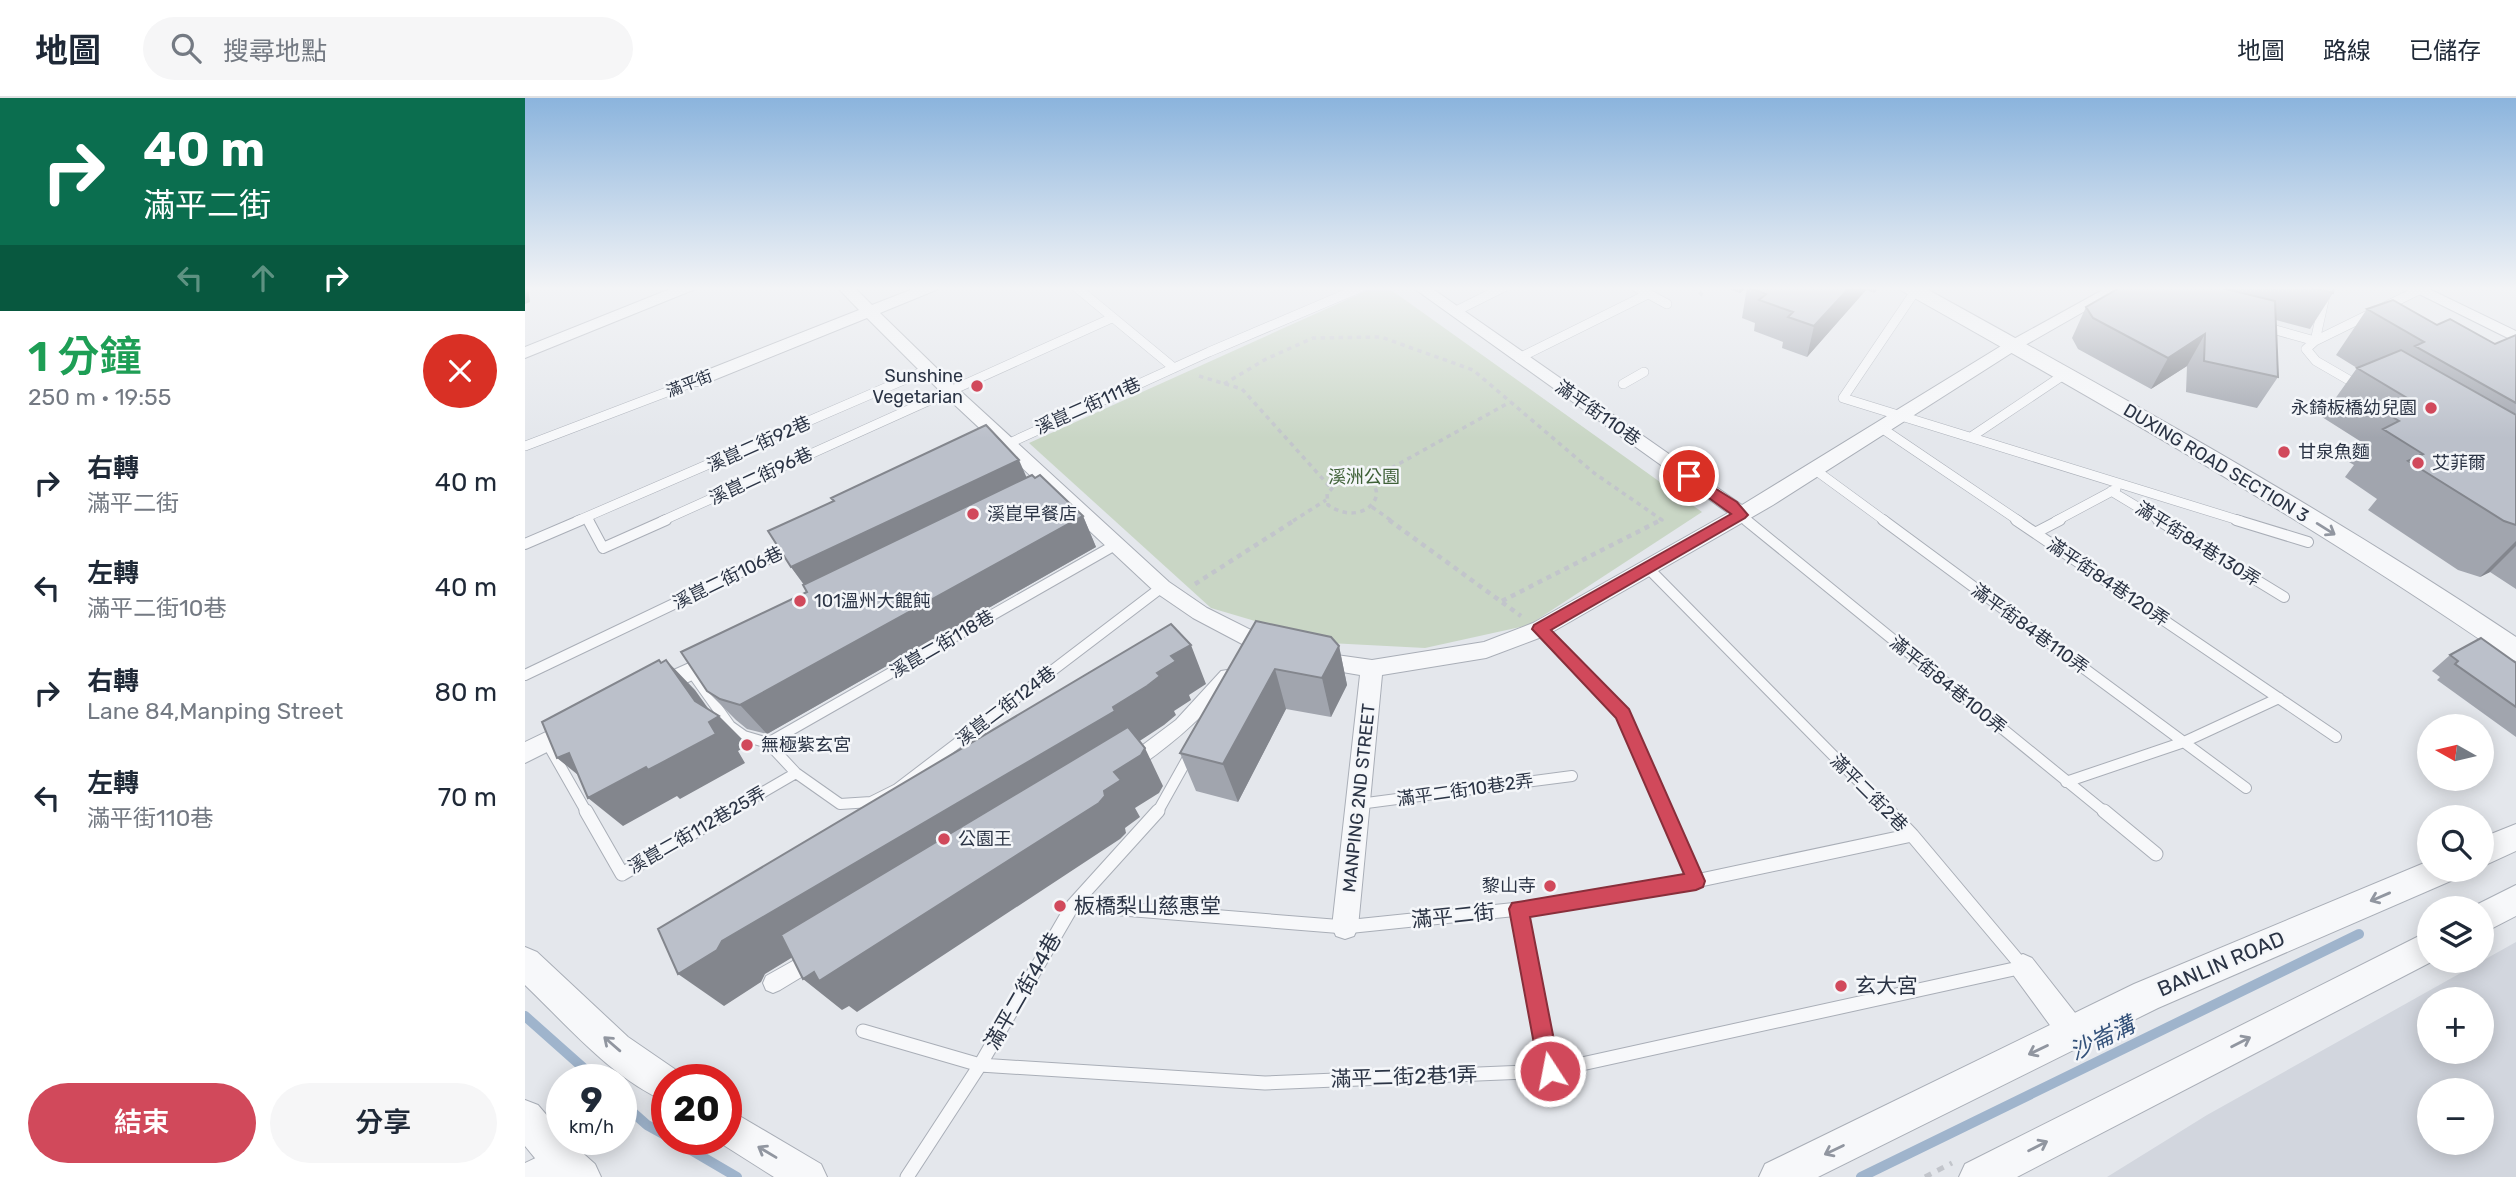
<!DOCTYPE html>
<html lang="zh-TW">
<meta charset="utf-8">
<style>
body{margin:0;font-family:Rubik,"Noto Sans TC",sans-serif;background:#f6f6f7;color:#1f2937;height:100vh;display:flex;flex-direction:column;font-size:26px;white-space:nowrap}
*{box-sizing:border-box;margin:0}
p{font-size:23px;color:#747a83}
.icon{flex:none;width:38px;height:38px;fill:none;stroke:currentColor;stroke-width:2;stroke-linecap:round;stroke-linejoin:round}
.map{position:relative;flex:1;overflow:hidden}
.details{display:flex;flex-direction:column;background:#fff;width:525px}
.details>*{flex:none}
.top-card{background:#0b6e4f;color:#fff;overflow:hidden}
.needle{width:46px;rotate:278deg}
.fabs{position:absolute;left:1892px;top:616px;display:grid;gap:14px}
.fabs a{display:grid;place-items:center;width:77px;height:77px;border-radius:50%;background:#fff;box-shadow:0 4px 18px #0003;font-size:35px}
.speed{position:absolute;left:21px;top:966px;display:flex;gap:14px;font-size:35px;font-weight:700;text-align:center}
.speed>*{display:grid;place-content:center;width:91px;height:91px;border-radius:50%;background:#fff;box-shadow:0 4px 18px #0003;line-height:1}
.speed small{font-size:18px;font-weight:400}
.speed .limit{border:10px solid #d22;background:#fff;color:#111}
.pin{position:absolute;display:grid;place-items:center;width:60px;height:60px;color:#fff;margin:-30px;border:4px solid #fff;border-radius:50%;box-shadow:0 2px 7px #0007}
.me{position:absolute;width:77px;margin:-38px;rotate:349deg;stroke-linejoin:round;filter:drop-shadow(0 0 5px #0008)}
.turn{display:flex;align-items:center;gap:24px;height:147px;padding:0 28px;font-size:32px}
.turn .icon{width:91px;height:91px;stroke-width:2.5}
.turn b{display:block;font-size:49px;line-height:60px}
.lanes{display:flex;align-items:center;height:66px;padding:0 28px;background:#0003;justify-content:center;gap:35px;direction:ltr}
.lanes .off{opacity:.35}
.round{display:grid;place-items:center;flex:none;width:74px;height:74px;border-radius:37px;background:#f6f6f7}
.headline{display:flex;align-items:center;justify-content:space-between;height:119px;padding:0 28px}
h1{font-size:42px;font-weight:600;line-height:52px;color:#1e9e55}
.cta{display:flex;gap:14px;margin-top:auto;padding:14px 28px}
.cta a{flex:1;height:80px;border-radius:42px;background:#d1495b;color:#fff;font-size:28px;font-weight:600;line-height:80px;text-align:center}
.cta a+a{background:#f6f6f7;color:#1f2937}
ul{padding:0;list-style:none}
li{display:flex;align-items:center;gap:21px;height:105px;padding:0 28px}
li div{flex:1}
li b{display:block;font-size:26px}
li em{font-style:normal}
header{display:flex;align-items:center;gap:42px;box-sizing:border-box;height:98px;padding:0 35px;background:#fff;border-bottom:2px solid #e0e1e3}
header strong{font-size:33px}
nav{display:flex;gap:38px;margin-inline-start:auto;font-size:24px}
.search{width:490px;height:63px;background:#f6f6f7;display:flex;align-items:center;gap:18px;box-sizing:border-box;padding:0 24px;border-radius:38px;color:#747a83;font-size:26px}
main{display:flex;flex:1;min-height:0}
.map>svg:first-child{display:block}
</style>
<header>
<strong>地圖</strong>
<div class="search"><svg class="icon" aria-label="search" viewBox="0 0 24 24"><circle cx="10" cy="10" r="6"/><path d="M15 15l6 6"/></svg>搜尋地點</div>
<nav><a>地圖</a><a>路線</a><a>已儲存</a></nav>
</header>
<main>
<section class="details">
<div class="top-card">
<div class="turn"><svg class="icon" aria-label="right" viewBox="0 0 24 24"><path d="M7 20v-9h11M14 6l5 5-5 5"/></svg><div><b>40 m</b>滿平二街</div></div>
<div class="lanes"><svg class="icon off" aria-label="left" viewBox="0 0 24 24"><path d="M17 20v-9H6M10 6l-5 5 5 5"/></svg><svg class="icon off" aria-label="ahead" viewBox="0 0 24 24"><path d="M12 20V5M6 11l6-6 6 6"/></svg><svg class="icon" aria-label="right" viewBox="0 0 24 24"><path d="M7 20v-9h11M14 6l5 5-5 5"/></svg></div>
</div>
<div class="headline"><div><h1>1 分鐘</h1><p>250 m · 19:55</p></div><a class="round" style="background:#d93025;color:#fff"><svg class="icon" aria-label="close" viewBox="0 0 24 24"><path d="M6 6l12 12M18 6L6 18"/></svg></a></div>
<ul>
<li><svg class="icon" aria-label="right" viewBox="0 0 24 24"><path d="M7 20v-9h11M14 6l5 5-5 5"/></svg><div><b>右轉</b><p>滿平二街</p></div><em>40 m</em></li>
<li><svg class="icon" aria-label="left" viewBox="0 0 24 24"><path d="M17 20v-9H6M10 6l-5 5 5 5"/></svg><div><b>左轉</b><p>滿平二街10巷</p></div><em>40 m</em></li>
<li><svg class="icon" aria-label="right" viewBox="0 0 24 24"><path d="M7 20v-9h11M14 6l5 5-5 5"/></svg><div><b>右轉</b><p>Lane 84,Manping Street</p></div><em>80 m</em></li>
<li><svg class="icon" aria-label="left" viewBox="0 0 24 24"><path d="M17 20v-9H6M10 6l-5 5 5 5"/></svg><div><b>左轉</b><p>滿平街110巷</p></div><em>70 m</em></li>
</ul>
<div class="cta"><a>結束</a><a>分享</a></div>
</section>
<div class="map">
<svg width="1991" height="1079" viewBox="0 0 1991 1079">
<rect width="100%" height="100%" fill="#e4e7ec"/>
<path fill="#d2d6de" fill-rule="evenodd" d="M1991,844V1079H1582L1682,1017ZM1904,901H1956V954H1904ZM1904,992H1956V1045H1904Z"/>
<path fill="#c9d6c5" d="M850,189H862L1177,414L1004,527L900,550L804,545L686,510L504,345Z"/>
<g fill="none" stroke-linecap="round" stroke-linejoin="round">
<path stroke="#9fb4cc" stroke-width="10" d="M0,918L72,982
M96,1004L122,1027L142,1038
M147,1041L212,1079
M1336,1079L1834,836"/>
<defs>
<path id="service-far2" d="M551,189L649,270
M1111,189L1142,206
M1393,189L1318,300L1716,423
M931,213L979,189
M1740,229L1790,243L1802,189
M994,260L1123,196
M1098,286L1119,274
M1836,289L1791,263L1781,251L1790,243L1900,189
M1355,329L1494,423
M1446,339L1540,276
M0,348L168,284
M478,348L684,254L837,189
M1289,371L1360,423
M1586,393L1636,423
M1215,417L1223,423
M63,421L64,423
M52,423L404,271
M137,423L587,220
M1531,423L1591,391"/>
<path id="service-far1" d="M63,422L78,450L141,422
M1221,422L1581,715
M1358,422L1721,690
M1491,422L1811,639
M1633,422L1759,499
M1711,422L1783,444
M1510,435L1535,422
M0,446L56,422
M1123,470L1365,715
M1015,531L1098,616L1141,715
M166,573L205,628L219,638L243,645L271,675L315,706L346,704L372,691L637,489
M0,577L268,449
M21,643L62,715
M243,645L590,447
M1541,684L1659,644L1754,600
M834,706L1047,678
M202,715L271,675
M632,715L665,656"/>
<path id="service" d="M61,713L97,776L205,713
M1141,713L1171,783
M1579,713L1631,756
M548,807L820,829L994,811L1171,783L1387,737
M994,811L1025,973
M338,933L455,967L740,985L1025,973L1498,869L1387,737L1364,713
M382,1079L455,967L548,807L633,713"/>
<path id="pedestrian" d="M702,572L708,573L710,578L708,583C680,618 648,646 611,671L605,673L599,671L596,666L599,661L651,622L696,573Z
M291,850L298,852L301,859L298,866L255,892L248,895L241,892L238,885L241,878Z"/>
<path id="minor" d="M150,189H171L168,192L0,260V249Z
M312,189H329L347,207L393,189H414L411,192L355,215L430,288L644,484L682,510L752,545L756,551L752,557L745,559L738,557L668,520L630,494L418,296L342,220L174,288H162L160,284L162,280L334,212Z
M887,189H905L1217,407L1476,248L1583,189H1602L1488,254L1248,407L1022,537L961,560L857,577L833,829L829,838L820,841L811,838L807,829L835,577L782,568L779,562L782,556L790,554L847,562L959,544L1008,525L1203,415Z
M1880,189H1900L1991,233V244Z
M193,552L201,554L204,560L201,566L138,596L130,599L122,596L119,590L122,584Z
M48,621L56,623L59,630L56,637L0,665V644Z
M1498,856L1507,860L1558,925L1562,935L1558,945L1548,949L1538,945L1489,878L1485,869L1489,860Z
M36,1048L46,1053L51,1063L46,1073L35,1079H0V1065Z"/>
<path id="tertiary" d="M1374,189H1398C1599,300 1800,411 1991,539V563L1982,560C1788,426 1583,309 1377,193Z
M1991,726V753L1956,769V740Z
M1904,763V772H1932L1928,782L1633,910L1293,1079H1234L1240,1066L1609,886Z
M1991,787V818L1956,836V810H1945Z
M1904,833V863H1908L1492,1079H1434L1440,1066Z
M0,849L12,854L103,939L154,974L158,982H142V1004C86,980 43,928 0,887Z
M0,1002L13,1007L37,1035V1041H42L70,1066L76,1079H27L23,1076L0,1048Z
M201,1010L296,1066L302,1079H249L189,1041H201Z"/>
</defs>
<use href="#service-far2" stroke="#a9aeb7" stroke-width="10"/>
<use href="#service-far1" stroke="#a9aeb7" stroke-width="12"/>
<use href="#service" stroke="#a9aeb7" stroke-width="15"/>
<use href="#pedestrian" stroke="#a9aeb7" stroke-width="2"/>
<use href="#minor" stroke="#a9aeb7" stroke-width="2"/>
<use href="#tertiary" stroke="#a9aeb7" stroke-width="2"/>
<path stroke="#c2c5cb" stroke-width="3.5" stroke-dasharray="4.5 4.5" stroke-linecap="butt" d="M1167,189L1179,198
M674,278L717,291L806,390
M699,286L741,261L788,240L856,239L948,272L1069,375L1137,422L1134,423
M826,381C876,380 844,435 803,407L802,396L810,387Z
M843,383L985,304
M847,409L867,423
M768,423L801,402"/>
<path stroke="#c2c5cb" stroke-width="4.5" stroke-dasharray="5 5" stroke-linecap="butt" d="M864,422L996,518
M670,486L770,422
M977,503L1136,422"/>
<path stroke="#c2c5cb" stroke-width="5" stroke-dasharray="7 7" stroke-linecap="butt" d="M1400,1079L1427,1065"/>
<use href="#service-far2" stroke="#f7f8fa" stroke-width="9"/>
<use href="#service-far1" stroke="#f7f8fa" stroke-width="10"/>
<use href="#service" stroke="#f7f8fa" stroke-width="13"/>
<use href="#pedestrian" fill="#f7f8fa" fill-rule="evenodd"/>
<use href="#minor" fill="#f7f8fa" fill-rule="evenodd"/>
<use href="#tertiary" fill="#f7f8fa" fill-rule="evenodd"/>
</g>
<path fill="#a1a5ae" d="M1198,189H1222L1215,195Z
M1222,189H1353L1350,195L1341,192L1282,259L1257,250L1258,244L1229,233L1230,225L1217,220Z
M1596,189H1809L1808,195L1785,231L1751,222L1753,279L1732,310L1661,294L1662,268L1626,291L1553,251L1547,240L1561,209Z
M1842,211L1912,227L1970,246L1991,237V491L1965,474L1955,479L1933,472L1843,412L1852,401L1820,379L1829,367L1824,364L1838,345L1797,319L1832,270L1811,257Z
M502,380L558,418L571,449L242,636L222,631L211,622L182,593L282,494L279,487L266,469Z
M731,523L814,548L822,587L806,619L761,611L713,704L671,693L655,655Z
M1925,557L1991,565V639L1912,582L1915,579L1907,573Z"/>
<path fill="#83868d" d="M0,189H3L5,204L0,206Z
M1216,189H1222L1215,195Z
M1325,189H1342L1341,192L1282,259L1289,228Z
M1680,236L1662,268L1626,291L1643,260Z
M494,362L508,394L289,500L266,469Z
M558,418L571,449L242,636L215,607Z
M1991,443V448L1965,474L1955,479Z
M666,547L681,586L664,597L666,602L649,613L651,617L639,627L607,648L609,651L240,876L236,884L199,908L153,876L197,843L588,609L632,575L646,558Z
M814,548L822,587L806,619L797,580Z
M134,562L157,585L141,562L170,592L190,620L194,618L223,647L213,653L220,665L155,701L152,698L98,728L63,700L170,603Z
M750,571L761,611L713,704L698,666Z
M620,650L638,688L634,695L610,710L615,719L600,730L601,735L595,741L332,914L324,908L317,912L278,881L579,693L589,674Z
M44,655L68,689L32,660Z"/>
<path fill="#bbc0ca" stroke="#83868d" stroke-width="2" d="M1222,189H1325L1289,228L1263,219L1268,214L1234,202L1241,196Z
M1596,189H1693L1750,203L1753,279L1679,263L1680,236L1643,260L1568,220L1561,209Z
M1783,189H1809L1808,195Z
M1868,202L1912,227L1925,221L1970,246L1991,237V305L1890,248L1899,244L1842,211Z
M1876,252L1991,317V427L1979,423L1883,363L1898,356L1858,331L1874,323L1861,315L1887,303L1832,270Z
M461,327L494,362L266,469L243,433L309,403L306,400Z
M507,377L510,380L515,377L558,418L215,607L195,601L182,593L156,554L282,494L278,487Z
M731,523L806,539L814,548L797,580L750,571L698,666L655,655Z
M646,526L666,547L646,558L651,563L632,575L635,578L622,588L588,609L590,613L197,843L192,852L153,876L133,831Z
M1956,540L1991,565V609L1930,566L1933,563L1925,557Z
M134,562L136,565L141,562L170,603L194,618L184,624L191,636L123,672L121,669L63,700L44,655L32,660L17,624Z
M603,629L620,650L616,657L589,674L596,682L579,693L580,698L574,705L294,883L289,874L278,881L256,837Z"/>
<defs><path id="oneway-shaft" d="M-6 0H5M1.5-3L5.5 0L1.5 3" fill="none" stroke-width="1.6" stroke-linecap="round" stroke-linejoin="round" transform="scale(1.75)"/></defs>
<g stroke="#9196a0">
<use href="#oneway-shaft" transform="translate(1801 431) rotate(32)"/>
<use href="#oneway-shaft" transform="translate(1855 799) rotate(157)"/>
<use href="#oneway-shaft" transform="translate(1716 944) rotate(-27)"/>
<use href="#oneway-shaft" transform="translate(87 946) rotate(-139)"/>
<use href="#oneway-shaft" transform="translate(1513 952) rotate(154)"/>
<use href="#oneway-shaft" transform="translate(1513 1048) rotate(-27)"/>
<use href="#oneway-shaft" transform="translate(1309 1052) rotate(154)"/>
<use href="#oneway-shaft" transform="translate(242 1054) rotate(-149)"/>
</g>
<linearGradient id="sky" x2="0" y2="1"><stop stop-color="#8bb4dd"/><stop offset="0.56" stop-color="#f3f4f6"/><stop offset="1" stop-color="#f3f4f6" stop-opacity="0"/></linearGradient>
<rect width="1991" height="340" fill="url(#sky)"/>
<path fill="#d1495b" stroke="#882f3b" stroke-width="2" d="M1164,374L1212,404L1223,417L1220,420L1026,532L1104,611L1180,783L1178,789L1171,792L1005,819L1035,973L1032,981L1025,984L1017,981L1014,973L984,811L987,805L1159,776L1091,620L1007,531L1009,527L1206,416L1159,382L1157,378Z"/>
<g fill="#d1495b" stroke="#f4f6f9" stroke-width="2.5">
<circle cx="452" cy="288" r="7"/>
<circle cx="1906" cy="310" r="7"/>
<circle cx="1759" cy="354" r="7"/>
<circle cx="1893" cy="365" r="7"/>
<circle cx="448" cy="416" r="7"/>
<circle cx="275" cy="503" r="7"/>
<circle cx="222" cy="647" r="7"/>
<circle cx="419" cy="741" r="7"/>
<circle cx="1025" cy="788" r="7"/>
<circle cx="535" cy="808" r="7"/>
<circle cx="1316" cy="888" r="7"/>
</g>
<g text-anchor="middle" stroke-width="5" stroke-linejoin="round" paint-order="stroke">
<g font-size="16" fill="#2b3445" stroke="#f4f6f9">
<text transform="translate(164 285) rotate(-21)" y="6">滿平街</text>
</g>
<g font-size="18" fill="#2b3445" stroke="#f4f6f9" text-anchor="start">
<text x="438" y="284" text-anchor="end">Sunshine<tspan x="438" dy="21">Vegetarian</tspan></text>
<text x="1892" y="316" text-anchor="end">永錡板橋幼兒園</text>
<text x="1773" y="360">甘泉魚麵</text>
<text x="1907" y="371">艾菲爾</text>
<text x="462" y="422">溪崑早餐店</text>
<text x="289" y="509">101溫州大餛飩</text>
<text x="236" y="653">無極紫玄宮</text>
<text x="433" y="747">公園王</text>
<text x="1011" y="794" text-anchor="end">黎山寺</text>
</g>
<g font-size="18" fill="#2b3445" stroke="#f4f6f9">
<text transform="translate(563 308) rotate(-24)" y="6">溪崑二街111巷</text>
<text transform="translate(1073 315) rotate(35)" y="6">滿平街110巷</text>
<text transform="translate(234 346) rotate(-24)" y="6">溪崑二街92巷</text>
<text transform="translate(1691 365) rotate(31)" y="6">DUXING ROAD SECTION 3</text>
<text transform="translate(236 378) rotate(-25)" y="6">溪崑二街96巷</text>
<text transform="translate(1673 446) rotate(32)" y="6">滿平街84巷130弄</text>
<text transform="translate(203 480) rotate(-26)" y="6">溪崑二街106巷</text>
<text transform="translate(1583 484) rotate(34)" y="6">滿平街84巷120弄</text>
<text transform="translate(1505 531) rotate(36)" y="6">滿平街84巷110弄</text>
<text transform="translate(417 546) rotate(-30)" y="6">溪崑二街118巷</text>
<text transform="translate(1423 587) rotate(39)" y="6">滿平街84巷100弄</text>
<text transform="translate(481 608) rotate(-37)" y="6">溪崑二街124巷</text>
<text transform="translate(940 692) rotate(-8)" y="6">滿平二街10巷2弄</text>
<text transform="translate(1344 695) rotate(45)" y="6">滿平二街2巷</text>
<text transform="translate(834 700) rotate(-84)" y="6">MANPING 2ND STREET</text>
<text transform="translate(172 732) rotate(-30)" y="6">溪崑二街112巷25弄</text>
</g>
<g font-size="18" fill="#3f6138" stroke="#f4f6f9">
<text x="839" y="385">溪洲公園</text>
</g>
<g font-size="21" fill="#2b3445" stroke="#f4f6f9" text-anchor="start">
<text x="549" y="815">板橋梨山慈惠堂</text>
<text x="1330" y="895">玄大宮</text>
</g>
<g font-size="21" fill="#2b3445" stroke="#f4f6f9">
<text transform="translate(928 818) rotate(-6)" y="7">滿平二街</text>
<text transform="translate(1696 866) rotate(-23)" y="7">BANLIN ROAD</text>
<text transform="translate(498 893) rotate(-60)" y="7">滿平二街44巷</text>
<text transform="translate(879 979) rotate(-2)" y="7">滿平二街2巷1弄</text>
</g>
<g font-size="23" font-style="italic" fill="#34527a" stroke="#f4f6f9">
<text transform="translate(1577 940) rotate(-26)" y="8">沙崙溝</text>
</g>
</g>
</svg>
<div class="fabs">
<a><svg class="needle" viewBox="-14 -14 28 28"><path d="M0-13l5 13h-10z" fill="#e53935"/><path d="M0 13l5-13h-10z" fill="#747a83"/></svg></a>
<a><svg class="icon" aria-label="search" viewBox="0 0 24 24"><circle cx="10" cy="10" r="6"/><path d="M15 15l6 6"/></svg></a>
<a><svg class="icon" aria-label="layers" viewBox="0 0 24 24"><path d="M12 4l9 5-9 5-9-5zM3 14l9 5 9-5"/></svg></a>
<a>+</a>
<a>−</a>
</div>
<div class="speed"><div>9<small>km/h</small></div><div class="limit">20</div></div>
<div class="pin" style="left:1164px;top:378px;background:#d93025"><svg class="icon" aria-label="arrive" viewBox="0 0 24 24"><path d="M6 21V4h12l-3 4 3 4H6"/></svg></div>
<svg class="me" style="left:1025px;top:973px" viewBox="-20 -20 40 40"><circle r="17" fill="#d1495b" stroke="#fff" stroke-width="3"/><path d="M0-11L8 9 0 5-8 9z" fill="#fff"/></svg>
</div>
</main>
